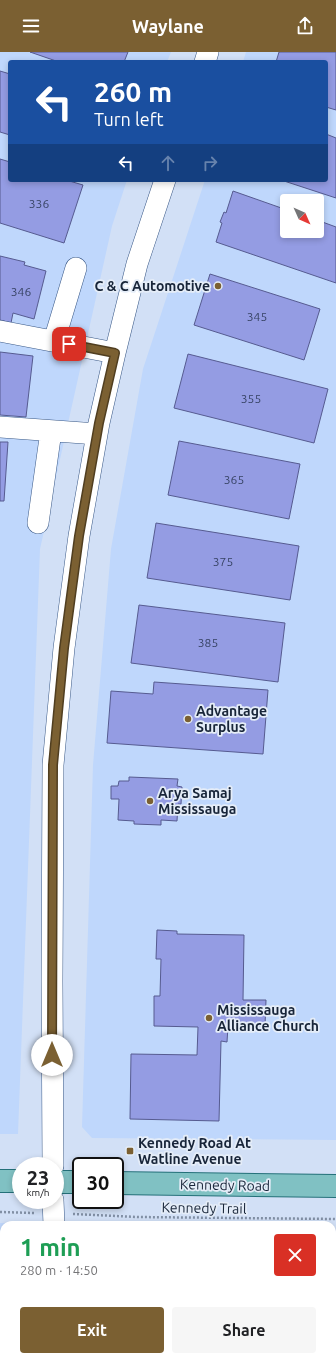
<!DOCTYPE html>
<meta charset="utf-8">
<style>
body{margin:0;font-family:Ubuntu,sans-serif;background:#f6f6f6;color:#202124;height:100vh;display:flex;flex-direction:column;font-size:15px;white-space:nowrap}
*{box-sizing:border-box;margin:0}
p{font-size:13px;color:#757577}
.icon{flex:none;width:22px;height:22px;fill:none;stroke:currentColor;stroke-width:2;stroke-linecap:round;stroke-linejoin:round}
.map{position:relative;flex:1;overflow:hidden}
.drawer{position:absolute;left:0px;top:1169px;width:336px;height:140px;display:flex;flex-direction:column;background:#fff;border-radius:12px 12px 0 0;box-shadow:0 2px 6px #0003}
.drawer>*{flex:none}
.banner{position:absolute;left:8px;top:8px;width:320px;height:122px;border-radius:4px;box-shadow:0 2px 6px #0003;background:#1a4fa0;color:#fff;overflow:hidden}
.needle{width:26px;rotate:135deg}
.tools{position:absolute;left:280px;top:142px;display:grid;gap:8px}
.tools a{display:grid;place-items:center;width:44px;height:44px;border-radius:4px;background:#fff;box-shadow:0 2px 6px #0003;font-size:20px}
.speed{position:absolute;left:12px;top:1105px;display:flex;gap:8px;font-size:20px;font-weight:700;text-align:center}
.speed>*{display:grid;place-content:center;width:52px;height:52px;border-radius:50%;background:#fff;box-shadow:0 2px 6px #0003;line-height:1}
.speed small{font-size:10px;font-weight:400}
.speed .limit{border:2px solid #111;border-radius:6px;background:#fff;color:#111}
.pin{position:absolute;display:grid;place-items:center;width:34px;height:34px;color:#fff;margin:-17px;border-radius:8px;box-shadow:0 2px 6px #0006}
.me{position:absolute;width:44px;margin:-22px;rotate:0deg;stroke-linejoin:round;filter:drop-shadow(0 0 3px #0008)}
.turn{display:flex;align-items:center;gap:14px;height:84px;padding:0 20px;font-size:18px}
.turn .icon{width:52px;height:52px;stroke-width:2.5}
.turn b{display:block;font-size:28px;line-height:34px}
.lanes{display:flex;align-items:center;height:38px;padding:0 20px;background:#0003;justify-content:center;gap:20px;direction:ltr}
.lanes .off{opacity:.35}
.round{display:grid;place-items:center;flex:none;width:42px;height:42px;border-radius:4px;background:#f6f6f6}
.head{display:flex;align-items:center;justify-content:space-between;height:68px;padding:0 20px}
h1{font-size:24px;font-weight:700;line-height:30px;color:#1e9e55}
.cta{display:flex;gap:8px;margin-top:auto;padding:8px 20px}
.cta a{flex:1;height:46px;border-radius:4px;background:#7b6032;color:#fff;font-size:16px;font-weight:700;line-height:46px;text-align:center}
.cta a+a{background:#f6f6f6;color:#202124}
header{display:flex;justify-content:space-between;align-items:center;height:52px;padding:0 20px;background:#7b6032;color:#fff;font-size:18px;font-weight:700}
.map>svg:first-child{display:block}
</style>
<header><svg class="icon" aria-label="menu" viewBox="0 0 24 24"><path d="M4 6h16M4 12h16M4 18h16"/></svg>Waylane<svg class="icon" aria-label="share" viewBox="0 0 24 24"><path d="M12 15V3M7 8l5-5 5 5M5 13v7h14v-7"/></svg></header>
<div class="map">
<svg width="336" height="1309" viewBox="0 0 336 1309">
<rect width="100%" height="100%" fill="#d2e0f6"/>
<path fill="#bfd7fc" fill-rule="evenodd" d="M0,0H171L167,10H10V128H127L112,174L40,497L18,1082H0Z
M246,0H336V1088L92,1086L82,1075L93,713L111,497L143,317L205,128H326V10H243ZM287,149H317V179H287Z
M0,1171L72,1173H4V1305H332V1179H336V1309H0Z"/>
<path fill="#949ce3" stroke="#565b90" d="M30,0H128L124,10H59Z
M279,0H336V58L326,55V10H276Z
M0,19L10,22V83L0,80Z
M326,82L336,86V146L281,128H326Z
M0,107L10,110V128H66L83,133L64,191L0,171Z
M233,139L287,158V179H317V168L336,175V231L216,190L222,171L220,170L224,160L226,161Z
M0,204L25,210L24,213L46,219L34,267L13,261L11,271L0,268Z
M210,222L320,257L304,308L194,273Z
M0,300L33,304L26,365L0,363Z
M188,302L328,337L314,391L174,356Z
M179,389L300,412L289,467L168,443Z
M0,390H8L4,449H0Z
M156,471L299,494L290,548L147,526Z
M139,553L285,571L278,630L131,611Z
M154,630L268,638L263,702L107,691L111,639L153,642Z
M129,725L178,727L177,734L182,735L181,752H178L177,769L161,768V773L134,772V769L118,768L119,747H111V734H118L119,729H129Z
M157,878L177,879V882L244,883L243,948H266L265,974H228L227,990L221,989L219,1069L130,1067L131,1002L197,1003L198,975L154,974V944H160L161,907H156Z
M332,1243H336V1309H192V1305H332Z"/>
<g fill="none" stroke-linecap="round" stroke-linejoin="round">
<defs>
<path id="minor" d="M205,10L208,0
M0,279L115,301
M54,289L76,216
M0,375L97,382
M38,471L51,379
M53,1114L52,929L53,713L64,596L79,484L99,371L115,301L137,212L165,128
M53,1148L54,1173
M4,1309L7,1305"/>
<path id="major" d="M0,1129H21
M55,1130H81
M115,1131L336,1134"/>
</defs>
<use href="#minor" stroke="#3a5987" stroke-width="22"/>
<use href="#major" stroke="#247079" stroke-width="24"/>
<path stroke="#8290a5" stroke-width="2.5" stroke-dasharray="2 2" stroke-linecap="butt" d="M0,1160L34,1161
M73,1162L137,1165L336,1167"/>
<use href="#minor" stroke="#fff" stroke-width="21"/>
<use href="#major" stroke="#80c1c3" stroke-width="22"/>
</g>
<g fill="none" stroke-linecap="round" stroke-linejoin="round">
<defs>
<path id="route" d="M52,1003L53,713L64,596L79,484L99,371L115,301L69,292"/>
</defs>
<use href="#route" stroke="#503e20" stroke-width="10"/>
<use href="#route" stroke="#7b6032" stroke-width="7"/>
</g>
<g fill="#7b6032" stroke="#e5edf8" stroke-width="1.5">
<circle cx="218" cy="234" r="4"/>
<circle cx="188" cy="667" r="4"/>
<circle cx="150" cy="749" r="4"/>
<circle cx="209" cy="966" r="4"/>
<rect x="126" y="1095" width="8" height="8" rx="2"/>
</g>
<g text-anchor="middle" stroke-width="3.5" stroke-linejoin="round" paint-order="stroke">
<g font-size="12" fill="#374364">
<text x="39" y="156">336</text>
<text x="21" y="244">346</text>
<text x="257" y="269">345</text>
<text x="251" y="351">355</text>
<text x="234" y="432">365</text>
<text x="223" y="514">375</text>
<text x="208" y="595">385</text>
</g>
<g font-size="14" font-weight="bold" fill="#182539" stroke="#e5edf8" text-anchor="start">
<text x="210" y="239" text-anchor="end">C &amp; C Automotive</text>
<text x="196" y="664">Advantage<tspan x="196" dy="16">Surplus</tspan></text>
<text x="158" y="746">Arya Samaj<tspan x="158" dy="16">Mississauga</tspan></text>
<text x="217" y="963">Mississauga<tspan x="217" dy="16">Alliance Church</tspan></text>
<text x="138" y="1096">Kennedy Road At<tspan x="138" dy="16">Watline Avenue</tspan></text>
</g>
<g font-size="14" fill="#182539" stroke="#e5edf8">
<text transform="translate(225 1133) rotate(1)" y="5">Kennedy Road</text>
<text transform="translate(204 1156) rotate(1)" y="5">Kennedy Trail</text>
</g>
</g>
</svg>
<div class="tools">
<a><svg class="needle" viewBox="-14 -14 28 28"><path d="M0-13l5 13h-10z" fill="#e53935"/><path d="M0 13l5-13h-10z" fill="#757577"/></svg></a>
</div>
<div class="speed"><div>23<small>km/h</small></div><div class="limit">30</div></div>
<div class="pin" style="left:69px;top:292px;background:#d93025"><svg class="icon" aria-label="arrive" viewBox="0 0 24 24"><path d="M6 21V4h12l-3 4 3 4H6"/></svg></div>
<svg class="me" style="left:52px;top:1003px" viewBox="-20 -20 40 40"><circle r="19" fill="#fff"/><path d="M0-13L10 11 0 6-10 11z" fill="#7b6032"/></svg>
<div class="banner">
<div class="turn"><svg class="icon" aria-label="left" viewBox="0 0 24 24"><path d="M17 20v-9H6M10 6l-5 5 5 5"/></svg><div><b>260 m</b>Turn left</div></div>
<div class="lanes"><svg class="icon" aria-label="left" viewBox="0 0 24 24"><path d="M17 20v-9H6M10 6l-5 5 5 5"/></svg><svg class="icon off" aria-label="ahead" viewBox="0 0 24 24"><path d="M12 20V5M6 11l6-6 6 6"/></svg><svg class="icon off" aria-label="right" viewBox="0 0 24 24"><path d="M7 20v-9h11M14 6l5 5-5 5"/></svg></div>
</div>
<section class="drawer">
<div class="head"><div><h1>1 min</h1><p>280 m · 14:50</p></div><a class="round" style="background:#d93025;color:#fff"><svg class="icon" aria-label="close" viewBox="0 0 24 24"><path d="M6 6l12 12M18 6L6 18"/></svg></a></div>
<div class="cta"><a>Exit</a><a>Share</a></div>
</section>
</div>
